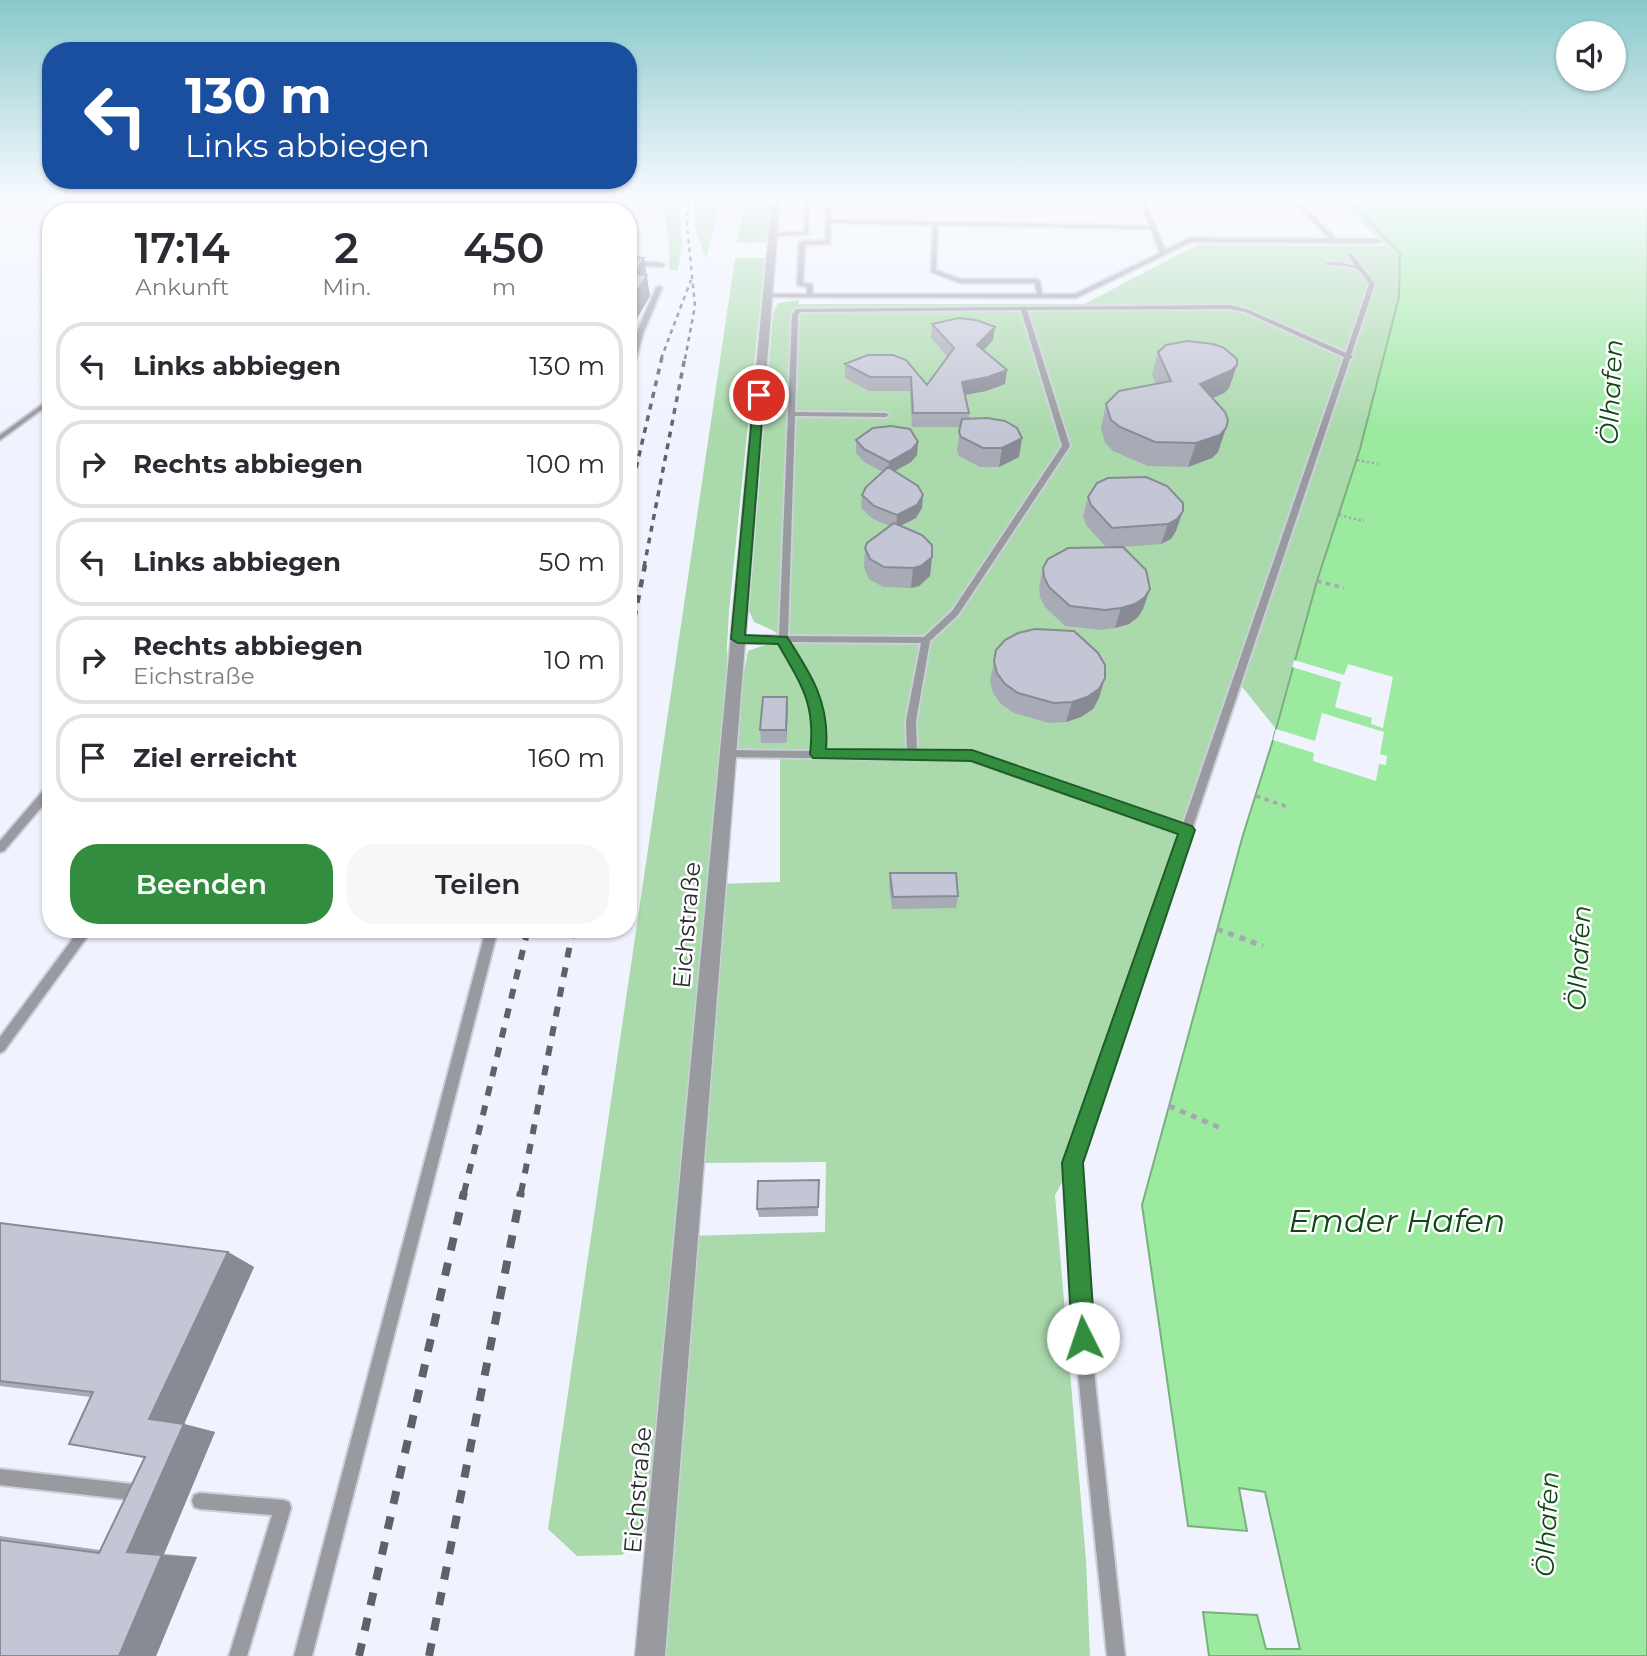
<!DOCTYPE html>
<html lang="de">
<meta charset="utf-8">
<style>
body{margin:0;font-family:Montserrat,sans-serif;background:#f7f7f7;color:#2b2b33;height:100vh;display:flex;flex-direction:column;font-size:26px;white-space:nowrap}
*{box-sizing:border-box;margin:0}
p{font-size:23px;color:#7c7c81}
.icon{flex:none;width:38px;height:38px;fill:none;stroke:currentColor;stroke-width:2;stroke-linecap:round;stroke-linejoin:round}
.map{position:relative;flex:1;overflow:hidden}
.details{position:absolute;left:42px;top:203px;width:595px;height:735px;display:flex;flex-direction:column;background:#fff;border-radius:28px;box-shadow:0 2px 5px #0004}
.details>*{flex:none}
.guide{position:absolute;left:42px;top:42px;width:595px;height:147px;border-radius:28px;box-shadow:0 2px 5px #0004;background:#1a4fa0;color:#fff;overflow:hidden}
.fabs{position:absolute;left:1556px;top:21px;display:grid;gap:14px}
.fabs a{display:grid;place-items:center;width:70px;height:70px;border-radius:50%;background:#fff;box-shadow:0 2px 5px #0004;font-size:35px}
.pin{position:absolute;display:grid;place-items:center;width:60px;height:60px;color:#fff;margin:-30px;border:4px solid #fff;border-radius:50%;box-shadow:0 2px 7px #0007}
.me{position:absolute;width:77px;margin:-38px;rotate:356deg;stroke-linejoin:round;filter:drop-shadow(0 0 5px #0008)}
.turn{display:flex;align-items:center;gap:24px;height:147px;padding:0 28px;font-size:32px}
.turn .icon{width:91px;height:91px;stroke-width:2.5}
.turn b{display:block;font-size:49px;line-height:60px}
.eta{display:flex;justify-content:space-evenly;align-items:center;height:119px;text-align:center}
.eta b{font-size:42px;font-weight:600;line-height:49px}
.primary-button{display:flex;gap:14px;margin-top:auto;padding:14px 28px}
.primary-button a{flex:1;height:80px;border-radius:28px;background:#328d3e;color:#fff;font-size:28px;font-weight:600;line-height:80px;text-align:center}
.primary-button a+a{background:#f7f7f7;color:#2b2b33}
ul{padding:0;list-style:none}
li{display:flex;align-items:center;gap:21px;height:88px;margin:0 14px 10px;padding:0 14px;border:4px solid #e1e1e2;border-radius:28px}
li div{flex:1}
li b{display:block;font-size:26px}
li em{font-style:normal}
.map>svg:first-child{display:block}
</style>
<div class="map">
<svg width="1647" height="1656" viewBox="0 0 1647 1656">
<rect width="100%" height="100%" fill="#f0f3fe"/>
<path fill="#aad9ab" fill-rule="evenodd" d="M662,199H683L679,209L682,243L678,270H669V243Z
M692,199H721L706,258L696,232Z
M745,199H772L767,242L737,243Z
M1338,199H1347L1400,253L1399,297L1360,449L1317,581L1276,729L1239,683L1073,1163L1055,1195L1086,1560L1090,1656H650L661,1519L622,1555L577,1556L548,1529L735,258H765L729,611L727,646L729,749L748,651L782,639L774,631L754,622L749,611L773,313L778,303L799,300V304H1084L1197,245L1386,246ZM728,754H780V882L717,884ZM826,1162L825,1232L687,1236L693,1163Z"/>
<path fill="#9ce9a0" stroke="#7ab07e" stroke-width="2" d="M1347,199H1647V1656H1209L1203,1612L1257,1615L1266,1649H1300L1265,1492L1239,1488L1247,1531L1188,1526L1142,1205L1243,835L1273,740L1317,581L1360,449L1399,297L1400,253Z"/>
<path fill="#f0f3fe" d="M1294,660L1344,675L1348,664L1393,677L1383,728L1371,724L1372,718L1335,707L1341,682L1292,667Z
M1322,713L1384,732L1380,754L1387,756L1386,765L1379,764L1376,781L1313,761L1314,753L1273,740L1276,729L1315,741Z"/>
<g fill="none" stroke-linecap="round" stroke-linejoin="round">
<defs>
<path id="service" d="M314,199H319L303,212H298Z
M805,199H809L808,234L771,236L773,233L804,232Z
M827,199H831V220L1150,226L1140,199H1144L1165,250L1190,238L1330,239L1292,199H1296L1336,239H1378L1381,241L1378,243L1191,242L1076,298L766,297L765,296L768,294H807V287L797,285L799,243L802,241H825ZM831,223L933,225L931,272L960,283H1035L1037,294H813L812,284L803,283L805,245L830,244ZM938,225L1151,229L1160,253L1075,294H1042L1040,281L1037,279H961L936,270Z
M1348,254H1352L1375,284L1351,355L1353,357L1350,359L1080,1163L1093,1363L1125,1656H1107L1077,1363L1066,1163L1180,832L972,760L725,757L723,754L725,751L728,750L813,751C817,701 803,684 780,642H738L734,639L738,636H779L792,315L796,309L1230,305L1249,310L1346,353L1369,284C1366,280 1362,273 1358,270C1348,263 1333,267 1323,264C1333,260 1345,263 1355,266ZM1230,309L1245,312L1344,357L1183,824L972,752H917L916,721L930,641L958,615L1070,446L1027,310ZM1021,310L1062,446L952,611L924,637L788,636L795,416L886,417L889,415L886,413L795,412L798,315L800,312ZM789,642L921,643L906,721L907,752L823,751C827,701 812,684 789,642Z
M628,261L662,263L665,265L662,267L628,265Z
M659,286L662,288L644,331L631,376L628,378C628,346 644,316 656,288Z
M51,398V403L0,440V435Z
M51,785V796L4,851L0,852V841L47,786Z
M80,929H93L4,1051L0,1053V1037Z
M486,929H498L312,1656H294Z
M0,1469L140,1485L146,1487L148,1493L146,1499L140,1501L0,1485Z
M200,1493L283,1500L289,1502L291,1508L247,1656H229L272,1515L200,1509L194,1507L192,1501L194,1495Z"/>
<path id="minor" d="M772,199H780L665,1656H635Z"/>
</defs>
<use href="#service" stroke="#cccfd9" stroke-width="4"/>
<use href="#minor" stroke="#cccfd9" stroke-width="3"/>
<path stroke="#a6a8b1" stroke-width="2.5" stroke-dasharray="2.5 2.5" stroke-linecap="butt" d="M1357,460L1378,464
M1339,515L1364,521"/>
<path stroke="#a6a8b1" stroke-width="3.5" stroke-dasharray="4.5 4.5" stroke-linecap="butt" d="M1317,581L1344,588
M1256,796L1288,807"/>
<path stroke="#a6a8b1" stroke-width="5" stroke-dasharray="6 6" stroke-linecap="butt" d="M1217,929L1263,946
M1169,1106L1223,1129"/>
<use href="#service" fill="#999aa0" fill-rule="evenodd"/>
<use href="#minor" fill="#999aa0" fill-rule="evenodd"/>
<path stroke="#5f6167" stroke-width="2.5" stroke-dasharray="4.5 4.5" stroke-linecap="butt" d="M661,359L691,280
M685,359L695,306L687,225L689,199"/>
<path stroke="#5f6167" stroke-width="3.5" stroke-dasharray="6 6" stroke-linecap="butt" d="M628,503L662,357
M644,567L685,357"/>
<path stroke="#5f6167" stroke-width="4.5" stroke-dasharray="8 8" stroke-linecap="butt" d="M628,650L645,565"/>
<path stroke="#5f6167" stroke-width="6" stroke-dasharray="10 10" stroke-linecap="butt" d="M464,1193L528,929
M521,1193L573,929"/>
<path stroke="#5f6167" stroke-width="8" stroke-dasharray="13 13" stroke-linecap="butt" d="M359,1656L464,1192
M429,1656L521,1192"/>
</g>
<path fill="#a8aab6" d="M932,324L995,327L993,340L984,350L1007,370L1005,384L986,391L965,395L969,413V419L1019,457L999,467H980L959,456L957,451L960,427H912L910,391H869L845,378V364L868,355L927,385L948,357L931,338Z
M1158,352L1237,365L1229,388L1224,393L1213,398L1226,428L1218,452L1212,458L1188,467L1148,466L1113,451L1105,443L1101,428L1106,404L1156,384L1152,374Z
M856,440L918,442L917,455L911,462L895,471L923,495L922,508L916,518L900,526L932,557L930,576L919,586L911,588L883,587L869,579L864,568L865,548L890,526L873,519L861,508L862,495L883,472L864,462L856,453Z
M1108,478L1176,531L1171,539L1161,544L1123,547L1150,589L1143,609L1138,617L1129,624L1115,628L1100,630L1065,626L1045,607L1040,597L1039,587L1043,568L1106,547L1086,525L1083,516L1088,497Z
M994,661L1099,698L1093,709L1081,717L1066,722L1049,723L1014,713L1001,704L993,693L990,681Z
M788,710L786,743H761L760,730Z
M890,873L958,896L956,908L892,909L889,885Z
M819,1180L818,1216L759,1217L757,1209Z
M0,1223L228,1252L254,1267L184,1424L215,1432L164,1554L197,1557L156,1656H0V1536L100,1550L145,1458L69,1444L91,1397L0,1386Z"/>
<path fill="#888b94" d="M644,258L650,296L628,334V306L635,274Z
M995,327L993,340L976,359L977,345Z
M1237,365L1229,388L1224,393L1192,407L1200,384Z
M1007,370L1005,384L986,391L960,396L962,382Z
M1226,428L1218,452L1212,458L1188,467L1196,443Z
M1022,438L1019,457L999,467L1002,448Z
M918,442L917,455L911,462L888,475L889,462Z
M923,495L922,508L916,518L896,528L897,515Z
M1183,511L1176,531L1171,539L1161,544L1168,524Z
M932,557L930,576L919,586L911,588L913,568Z
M1150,589L1143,609L1138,617L1129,624L1115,628L1121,608Z
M1105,678L1099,698L1093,709L1081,717L1066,722L1072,702Z
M787,697L788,710L786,743V730Z
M228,1252L254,1267L184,1424L215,1432L164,1554L127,1552L182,1427L149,1419Z
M162,1555L197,1557L156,1656H119Z"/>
<path fill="#c3c6d4" stroke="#888b94" stroke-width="2" d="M628,257L644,258L635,274L647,275L628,306Z
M959,318L976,320L995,327L977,345L1007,370L988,377L962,382L969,413H913L911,377H870L845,364L868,355H893L906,360L927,385L954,348L932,324Z
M1187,341L1213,344L1224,348L1237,359V365L1232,370L1200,384L1225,412L1228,420L1226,428L1220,435L1196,443L1155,442L1120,427L1111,420L1106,404L1119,391L1171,381L1158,352L1166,345Z
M987,418L1005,421L1017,428L1022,438L1002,448H983L961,437L959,432L962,419Z
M891,426L910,429L918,442L912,449L889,462L864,449L856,440L873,428Z
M888,467L918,486L923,495L917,505L897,515L874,506L862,495L866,487Z
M1146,477L1167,486L1183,503V511L1177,519L1168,524L1112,528L1091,505L1088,497L1097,483L1108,478Z
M894,523L922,535L932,545V557L921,566L913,568L884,567L870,559L865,548L867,543Z
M1123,547L1146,570L1150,589L1145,597L1135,604L1121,608L1105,610L1070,606L1049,587L1044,577L1043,568L1048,559L1068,548Z
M1035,629L1074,631L1098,653L1105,665V678L1099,689L1087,697L1072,702L1054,703L1018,693L1005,684L997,673L994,661L996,650L1005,640L1018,633Z
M763,697H787L786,730H760Z
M890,873H956L958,896L893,897Z
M819,1180L818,1207L757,1209L758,1181Z
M0,1223L228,1252L149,1419L184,1424L127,1552L162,1555L119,1656H0V1540L99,1553L145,1457L69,1444L93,1392L0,1381Z"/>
<linearGradient id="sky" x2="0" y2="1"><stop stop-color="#89c9cb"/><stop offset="0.46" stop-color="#f8faff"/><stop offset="1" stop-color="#f8faff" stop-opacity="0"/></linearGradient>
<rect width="1647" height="431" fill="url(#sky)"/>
<path fill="#328d3e" stroke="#205c28" stroke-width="2" d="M759,392L764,395L745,635L787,637C811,674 830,703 826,749L972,750L1192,826L1195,830L1083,1163L1095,1338L1092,1346L1083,1349L1075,1346L1072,1338L1062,1163L1178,834L971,761L813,758L810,754C816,704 802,686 778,644L738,643L731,639L754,395Z"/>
<g text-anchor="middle" stroke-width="5" stroke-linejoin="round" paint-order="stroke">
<g font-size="24" fill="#2a2b30" stroke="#fff">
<text transform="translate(687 925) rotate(-85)" y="8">Eichstraße</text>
<text transform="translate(638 1490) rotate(-85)" y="8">Eichstraße</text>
</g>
<g font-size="26" font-style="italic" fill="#104618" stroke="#fff">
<text transform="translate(1611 392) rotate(-87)" y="9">Ölhafen</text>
<text transform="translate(1579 958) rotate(-87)" y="9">Ölhafen</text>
<text transform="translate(1547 1524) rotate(-87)" y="9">Ölhafen</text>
</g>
<g font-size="32" font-style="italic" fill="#104618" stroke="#fff">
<text x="1397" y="1232">Emder Hafen</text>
</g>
</g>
</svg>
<div class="fabs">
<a><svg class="icon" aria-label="sound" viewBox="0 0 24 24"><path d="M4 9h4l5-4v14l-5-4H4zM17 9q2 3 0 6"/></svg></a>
</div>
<div class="pin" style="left:759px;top:395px;background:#d93025"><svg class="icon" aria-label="arrive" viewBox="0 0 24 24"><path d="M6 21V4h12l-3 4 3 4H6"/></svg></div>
<svg class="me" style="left:1083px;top:1338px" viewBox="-20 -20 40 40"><circle r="19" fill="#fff"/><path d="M0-13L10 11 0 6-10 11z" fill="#328d3e"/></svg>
<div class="guide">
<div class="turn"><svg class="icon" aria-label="left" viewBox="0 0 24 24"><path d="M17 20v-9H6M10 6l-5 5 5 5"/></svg><div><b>130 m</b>Links abbiegen</div></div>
</div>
<section class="details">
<div class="eta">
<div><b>17:14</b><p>Ankunft</p></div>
<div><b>2</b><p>Min.</p></div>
<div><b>450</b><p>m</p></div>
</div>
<ul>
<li><svg class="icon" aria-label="left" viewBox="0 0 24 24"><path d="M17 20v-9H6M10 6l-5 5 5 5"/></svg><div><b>Links abbiegen</b></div><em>130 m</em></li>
<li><svg class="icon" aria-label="right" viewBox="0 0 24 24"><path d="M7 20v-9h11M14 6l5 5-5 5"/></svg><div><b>Rechts abbiegen</b></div><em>100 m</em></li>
<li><svg class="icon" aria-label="left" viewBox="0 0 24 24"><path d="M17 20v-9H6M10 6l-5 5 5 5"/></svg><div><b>Links abbiegen</b></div><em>50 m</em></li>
<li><svg class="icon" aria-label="right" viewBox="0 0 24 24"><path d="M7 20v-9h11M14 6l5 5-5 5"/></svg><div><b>Rechts abbiegen</b><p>Eichstraße</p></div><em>10 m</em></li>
<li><svg class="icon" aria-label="arrive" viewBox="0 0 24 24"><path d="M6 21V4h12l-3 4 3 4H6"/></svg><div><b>Ziel erreicht</b></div><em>160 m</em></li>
</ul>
<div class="primary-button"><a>Beenden</a><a>Teilen</a></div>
</section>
</div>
